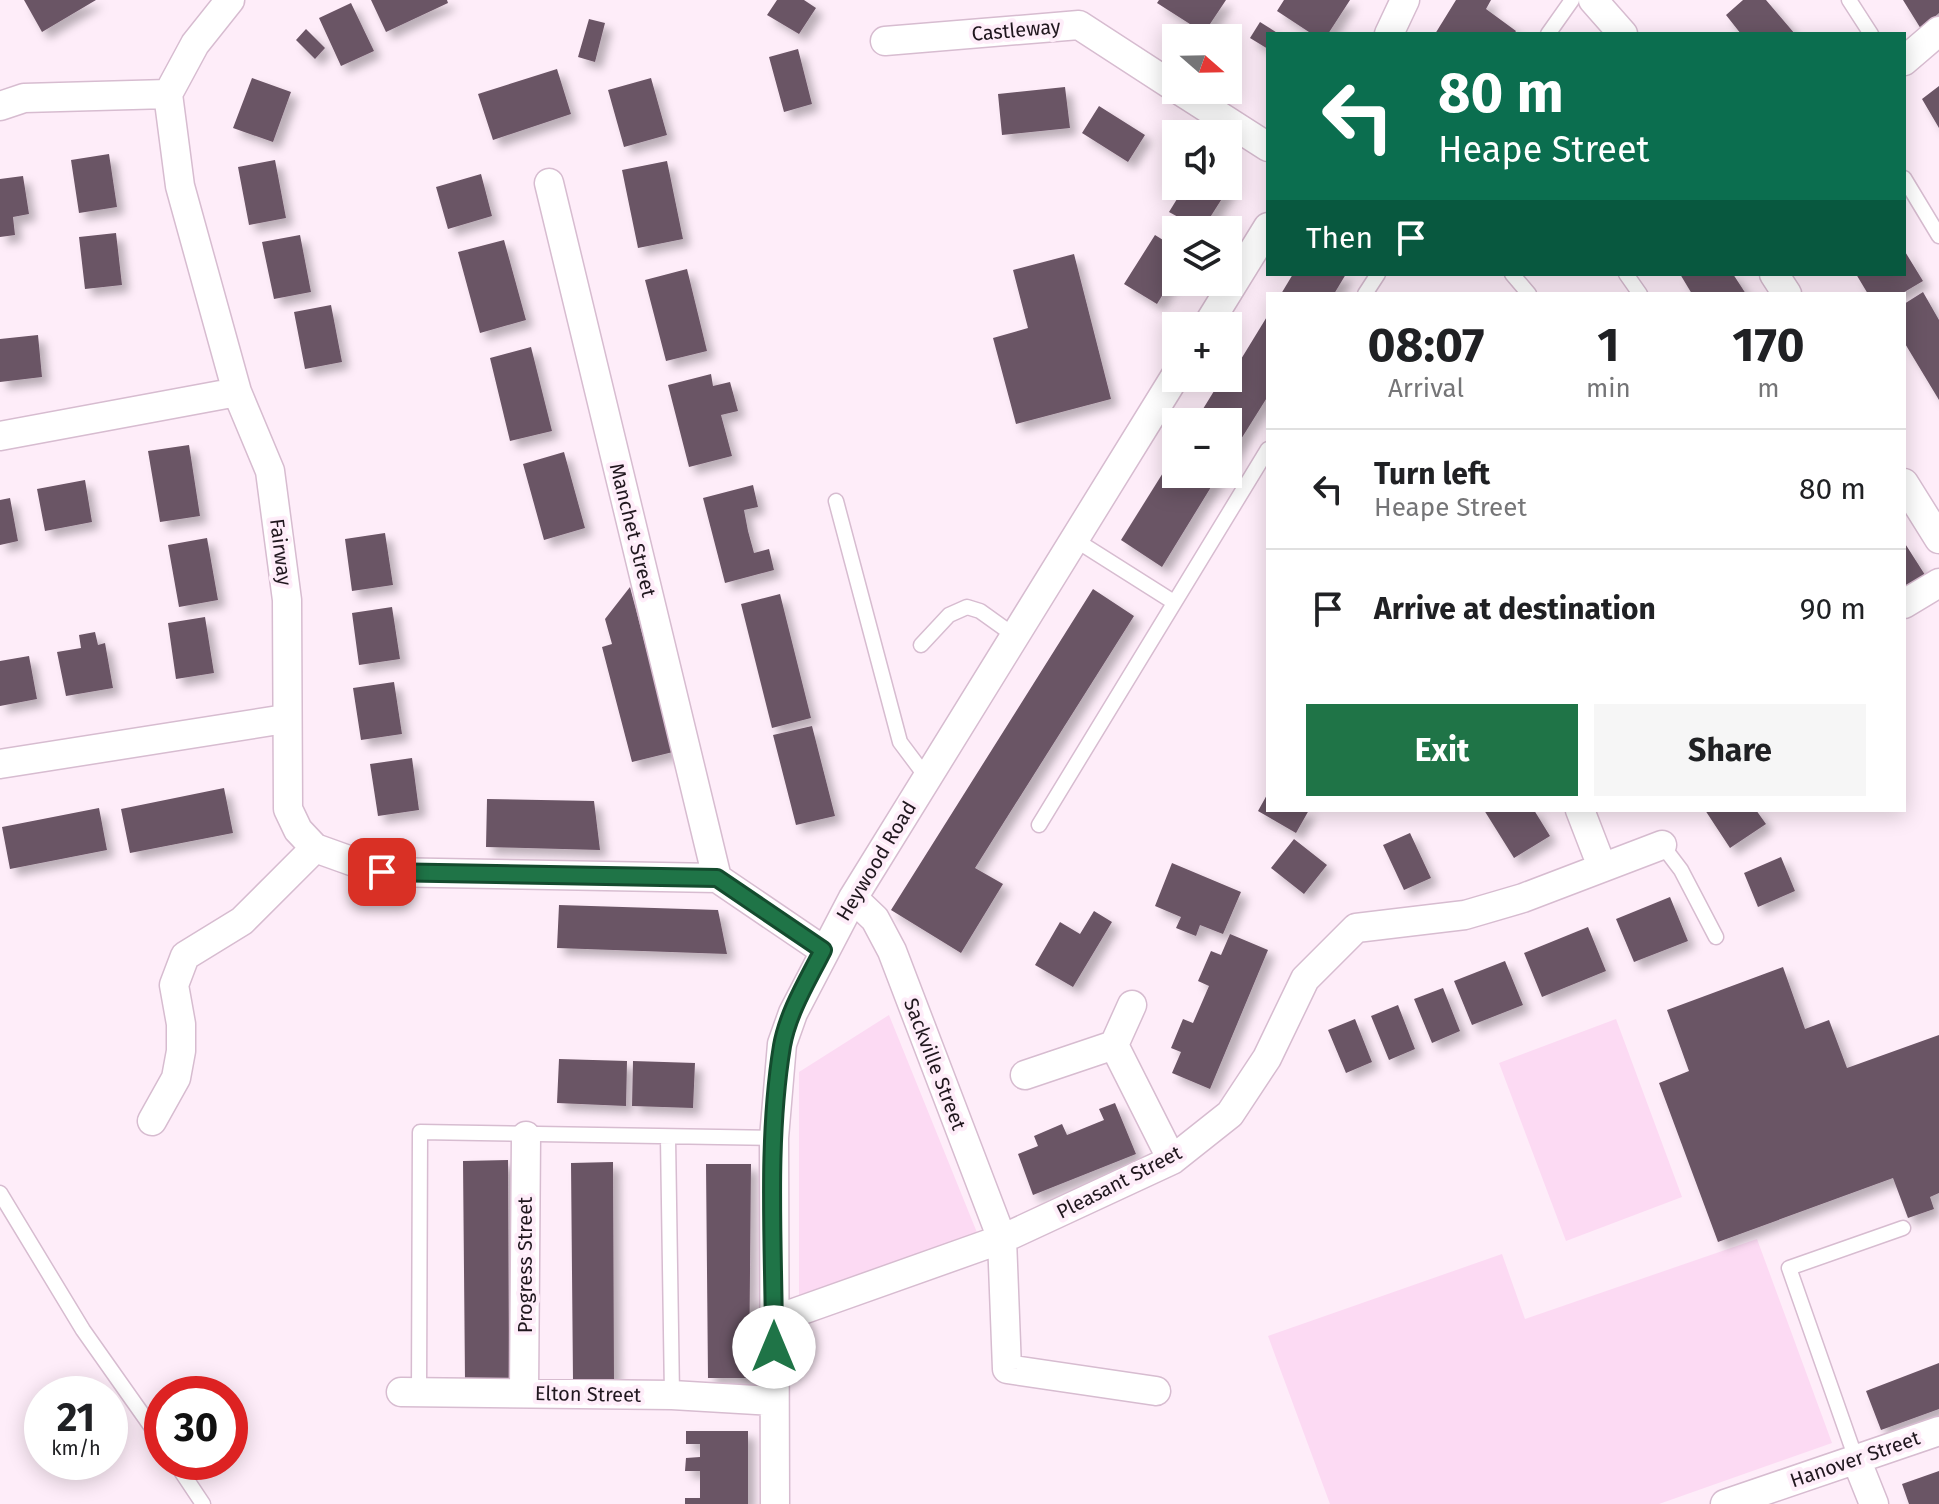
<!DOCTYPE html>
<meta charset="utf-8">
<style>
body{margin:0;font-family:"Fira Sans",sans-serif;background:#f6f6f6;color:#202124;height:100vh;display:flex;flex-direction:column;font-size:30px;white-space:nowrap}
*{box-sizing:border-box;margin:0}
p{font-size:26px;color:#757577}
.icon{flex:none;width:44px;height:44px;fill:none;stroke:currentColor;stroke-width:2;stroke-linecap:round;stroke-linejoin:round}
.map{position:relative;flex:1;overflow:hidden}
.panel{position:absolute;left:1266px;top:292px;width:640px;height:520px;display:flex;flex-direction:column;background:#fff;border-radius:0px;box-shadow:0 4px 20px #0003}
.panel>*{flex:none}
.banner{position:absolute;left:1266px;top:32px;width:640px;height:244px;border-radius:0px;box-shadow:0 4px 20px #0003;background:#0b6e4f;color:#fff;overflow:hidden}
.needle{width:52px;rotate:110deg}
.tools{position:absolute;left:1162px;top:24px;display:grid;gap:16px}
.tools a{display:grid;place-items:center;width:80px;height:80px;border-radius:0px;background:#fff;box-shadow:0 4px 20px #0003;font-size:40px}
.speed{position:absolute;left:24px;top:1376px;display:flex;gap:16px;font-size:40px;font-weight:700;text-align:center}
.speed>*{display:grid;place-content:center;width:104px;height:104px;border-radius:50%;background:#fff;box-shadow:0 4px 20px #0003;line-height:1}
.speed small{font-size:20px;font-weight:400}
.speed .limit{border:12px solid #d22;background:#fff;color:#111}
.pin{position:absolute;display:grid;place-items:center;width:68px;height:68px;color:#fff;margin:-34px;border-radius:16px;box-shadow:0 4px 12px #0006}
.me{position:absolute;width:88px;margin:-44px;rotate:0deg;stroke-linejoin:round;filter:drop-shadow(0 0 6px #0008)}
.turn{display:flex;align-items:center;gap:28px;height:168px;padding:0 40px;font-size:36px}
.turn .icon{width:104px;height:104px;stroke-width:2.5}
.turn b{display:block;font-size:56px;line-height:68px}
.then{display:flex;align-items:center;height:76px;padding:0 40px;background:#0003;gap:16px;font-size:30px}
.eta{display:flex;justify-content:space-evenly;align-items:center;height:136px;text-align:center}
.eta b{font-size:48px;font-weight:700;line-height:56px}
.action{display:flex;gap:16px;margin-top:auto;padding:16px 40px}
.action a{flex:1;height:92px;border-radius:0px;background:#1f7447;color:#fff;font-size:32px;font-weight:700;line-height:92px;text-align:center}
.action a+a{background:#f6f6f6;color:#202124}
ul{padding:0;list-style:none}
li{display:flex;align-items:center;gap:24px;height:120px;padding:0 40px;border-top:2px solid #e0e0e0}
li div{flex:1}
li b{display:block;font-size:30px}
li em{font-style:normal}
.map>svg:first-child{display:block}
</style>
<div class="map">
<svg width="1939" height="1504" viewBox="0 0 1939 1504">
<defs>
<filter id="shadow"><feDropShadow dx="7" dy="7" stdDeviation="4" flood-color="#0004"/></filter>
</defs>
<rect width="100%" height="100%" fill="#feedf9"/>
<path fill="#fcdaf3" d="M889,1015L978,1235L799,1295V1072Z
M1616,1019L1682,1197L1566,1241L1499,1063Z
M1757,1239L1832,1443L1659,1504H1330L1268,1336L1502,1254L1525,1319Z"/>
<path fill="#6b5465" filter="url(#shadow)" d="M24,0H96L42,32Z
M371,0H447L448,3L386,32Z
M777,0H804L816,8L799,34L767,15Z
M1159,0H1226L1204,33L1157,3Z
M1284,0H1350L1328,34H1312L1277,11Z
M1456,0H1491L1486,9L1516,31L1514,34H1435Z
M1743,0H1766L1795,34H1741L1726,15Z
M1903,0H1939V13L1921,29Z
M351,3L374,51L341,66L319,18Z
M589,19L605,23L595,62L578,57Z
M1260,22L1279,34H1268V49L1250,38Z
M306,29L325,48L315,59L296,40Z
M798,49L812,104L784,112L769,57Z
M557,69L571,114L493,140L478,94Z
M252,78L291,92L273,142L233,128Z
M651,78L667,135L624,147L608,90Z
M1939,86V128L1922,99Z
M1065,87L1070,128L1002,135L998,94Z
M1099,106L1145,135L1128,162L1082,133Z
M109,154L117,207L79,213L71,160Z
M275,160L286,218L249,225L238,167Z
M667,161L683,239L638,248L622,170Z
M481,174L492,216L448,229L436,187Z
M23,176L29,214L13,217L15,235L0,237V179Z
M1185,186H1230L1202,230L1169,212Z
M116,233L122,285L85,289L79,237Z
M300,235L311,292L274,299L262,242Z
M1155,235L1176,248V273L1157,304L1124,284Z
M504,240L526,320L480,333L458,252Z
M1904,250L1923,281L1901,294H1868L1856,274H1904Z
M1074,254L1111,399L1016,424L993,338L1028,328L1013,270Z
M687,269L707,351L666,361L645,280Z
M1293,274H1346L1334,294H1281Z
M1680,274H1733L1746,294H1692Z
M1923,292L1939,320V400L1904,342V304Z
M331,305L342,362L305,369L294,312Z
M1268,315V396L1228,460V422H1195L1222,378H1228L1229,367L1235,369Z
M38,335L42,377L0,382V339Z
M531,347L552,431L510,441L490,358Z
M711,374L713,386L730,382L738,411L721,415L732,456L689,467L668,385Z
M189,445L200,516L160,522L148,451Z
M564,452L585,528L544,540L523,464Z
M1176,452V474H1219L1162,567L1121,540Z
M85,480L92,522L45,531L37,489Z
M753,485L758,507L744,510L748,531L754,553L769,549L774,570L725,583L703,498Z
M10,498L18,541L0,545V500Z
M385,533L393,585L352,591L345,539Z
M207,538L218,600L179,607L168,545Z
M1904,542L1927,578L1904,593Z
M630,587L673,752L632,762L602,647L612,644L605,619Z
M1093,589L1134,616L975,868L1003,884L961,953L891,910Z
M780,594L811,718L772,728L741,604Z
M392,607L400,659L359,665L352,613Z
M205,617L214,673L176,679L168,623Z
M95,632L98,645L105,643L113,688L66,696L57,652L81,648L79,635Z
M29,656L37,699L0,706V661Z
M394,682L402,734L361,740L353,688Z
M812,726L835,816L796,825L773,735Z
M412,758L419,810L378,816L370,764Z
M224,788L233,833L130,853L121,809Z
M1268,793V810H1309L1296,833L1258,811Z
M487,799L594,801L600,850L486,847Z
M99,808L107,850L10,869L2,827Z
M1484,810H1534L1550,836L1514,858Z
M1705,810H1756L1766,824L1730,848Z
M1410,833L1431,878L1404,890L1383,845Z
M1294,839L1327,865L1304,894L1271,868Z
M1781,857L1795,891L1758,907L1744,873Z
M1172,863L1241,892L1223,934L1200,925L1196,936L1176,928L1181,917L1155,906Z
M1670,897L1688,941L1634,962L1616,919Z
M559,905L718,910L727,954L557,948Z
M1094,911L1112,922L1073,987L1035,965L1060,922L1080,934Z
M1588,927L1606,971L1542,997L1524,953Z
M1230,934L1268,950L1210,1089L1172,1073L1181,1052L1171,1048L1183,1019L1193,1023L1209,986L1198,981L1211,951L1221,955Z
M1505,961L1523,1005L1472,1025L1454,981Z
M1783,967L1805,1029L1829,1020L1847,1068L1939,1035V1193L1930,1197L1934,1209L1908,1218L1893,1178L1718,1242L1659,1083L1689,1071L1667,1010Z
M1443,988L1460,1031L1432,1043L1414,999Z
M1398,1005L1415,1049L1389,1060L1371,1016Z
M1355,1019L1372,1062L1346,1073L1328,1030Z
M559,1059L627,1061L626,1106L557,1103Z
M633,1061L695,1063L693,1108L632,1106Z
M1115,1103L1136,1154L1033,1195L1018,1154L1038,1146L1034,1136L1062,1124L1067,1135L1104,1120L1099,1109Z
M508,1160L509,1380H465L463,1161Z
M613,1162L614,1380H573L571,1163Z
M706,1164H751L749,1378H708Z
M1939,1363V1409L1881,1430L1866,1391Z
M686,1431H748V1504H685V1498H700V1471H685L686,1458L700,1457V1444H686Z
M1939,1471V1504H1909L1902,1484Z"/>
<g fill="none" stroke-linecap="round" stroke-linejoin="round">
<defs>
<path id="service" d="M1849,0L1871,34
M1548,34L1572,0
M1904,178L1939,236
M1512,274L1529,294
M1626,274L1640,294
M1365,294L1378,274
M836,501L900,742L927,778
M1074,539L1172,601
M921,645L949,615L967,607L980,611L1015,636
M1039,825L1268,449
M1662,845L1681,870L1716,937
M668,1138L672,1395
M0,1193L83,1330L162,1442
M419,1393L420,1132L774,1138
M1856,1459L1789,1268L1903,1228
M175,1462L203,1504"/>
<path id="minor" d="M230,0L195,44L168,94L180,186L237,392L270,471L287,600L288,809L298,830L315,848L382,872L717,878L823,950
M1593,0L1623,34
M1389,34L1405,0
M885,41L1079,25L1176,88
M1904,61L1939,31
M1179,90L1268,147
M0,106L24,98L168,94
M549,183L717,878
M1774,274L1787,294
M1207,326L1268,227
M0,436L237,392
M1904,483L1939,539
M1904,604L1939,583
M0,764L285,719
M1580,810L1602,867
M853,898L875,919L892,951L1002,1239L1007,1369L1156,1391
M1114,1045L1132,1005
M1025,1075L1114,1045L1172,1160
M152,1121L176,1078L181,1051V1024L174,985L185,956L242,921L315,848
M774,1320L1002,1239L1172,1160L1230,1114L1267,1058L1305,979L1356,928L1465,915L1523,898L1662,845
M401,1392L672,1395L774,1401
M524,1393L526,1136
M1856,1459L1874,1504
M775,1504L774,1138L782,1044L793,1013L853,898L1176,375
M1725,1504L1939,1431"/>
</defs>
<use href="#service" stroke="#d7bcd0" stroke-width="17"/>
<use href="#minor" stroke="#d7bcd0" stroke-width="31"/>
<use href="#service" stroke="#fff" stroke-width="14"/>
<use href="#minor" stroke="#fff" stroke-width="28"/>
</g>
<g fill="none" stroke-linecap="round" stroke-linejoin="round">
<defs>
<path id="route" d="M382,872L717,878L823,950C808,980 788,1012 782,1046C766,1144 774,1248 774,1347"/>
</defs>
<use href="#route" stroke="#144b2e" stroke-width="20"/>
<use href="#route" stroke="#1f7447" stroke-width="14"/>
</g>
<g text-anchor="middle" stroke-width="8" stroke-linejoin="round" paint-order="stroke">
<g font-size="20" fill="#20171e" stroke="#feedf9">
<text transform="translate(1016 30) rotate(-5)" y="7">Castleway</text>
<text transform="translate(633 530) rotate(76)" y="7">Manchet Street</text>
<text transform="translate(281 552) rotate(83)" y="7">Fairway</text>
<text transform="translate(876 861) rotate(-59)" y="7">Heywood Road</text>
<text transform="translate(935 1064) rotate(69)" y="7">Sackville Street</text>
<text transform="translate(1119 1182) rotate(-27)" y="7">Pleasant Street</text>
<text transform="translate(525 1265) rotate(-90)" y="7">Progress Street</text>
<text transform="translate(588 1394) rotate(1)" y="7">Elton Street</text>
<text transform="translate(1855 1459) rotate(-19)" y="7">Hanover Street</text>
</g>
</g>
</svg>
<div class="tools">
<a><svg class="needle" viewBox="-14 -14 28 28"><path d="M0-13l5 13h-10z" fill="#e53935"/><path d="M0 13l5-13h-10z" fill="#757577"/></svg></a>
<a><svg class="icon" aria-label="sound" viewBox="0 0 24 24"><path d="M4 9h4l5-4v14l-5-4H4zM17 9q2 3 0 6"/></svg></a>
<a><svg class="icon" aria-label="layers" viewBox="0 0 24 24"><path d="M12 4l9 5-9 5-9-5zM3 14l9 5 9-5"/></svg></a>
<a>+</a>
<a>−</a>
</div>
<div class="speed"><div>21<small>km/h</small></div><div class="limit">30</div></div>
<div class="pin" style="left:382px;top:872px;background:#d93025"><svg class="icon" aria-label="arrive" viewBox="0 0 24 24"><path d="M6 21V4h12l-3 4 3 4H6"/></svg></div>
<svg class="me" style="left:774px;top:1347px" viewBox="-20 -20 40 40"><circle r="19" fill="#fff"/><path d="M0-13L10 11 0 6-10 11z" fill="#1f7447"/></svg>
<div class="banner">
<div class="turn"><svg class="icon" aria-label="left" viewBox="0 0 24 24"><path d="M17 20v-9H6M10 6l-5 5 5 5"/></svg><div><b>80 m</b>Heape Street</div></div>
<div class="then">Then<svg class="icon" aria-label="arrive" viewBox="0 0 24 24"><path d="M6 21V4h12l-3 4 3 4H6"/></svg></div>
</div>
<section class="panel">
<div class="eta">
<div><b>08:07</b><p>Arrival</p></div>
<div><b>1</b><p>min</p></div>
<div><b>170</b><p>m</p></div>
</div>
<ul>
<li><svg class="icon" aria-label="left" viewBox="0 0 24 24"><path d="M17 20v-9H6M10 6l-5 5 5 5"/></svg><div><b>Turn left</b><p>Heape Street</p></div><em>80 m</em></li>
<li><svg class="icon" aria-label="arrive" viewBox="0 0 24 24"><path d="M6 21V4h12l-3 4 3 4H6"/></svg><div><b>Arrive at destination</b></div><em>90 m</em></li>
</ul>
<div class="action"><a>Exit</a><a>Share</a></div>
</section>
</div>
